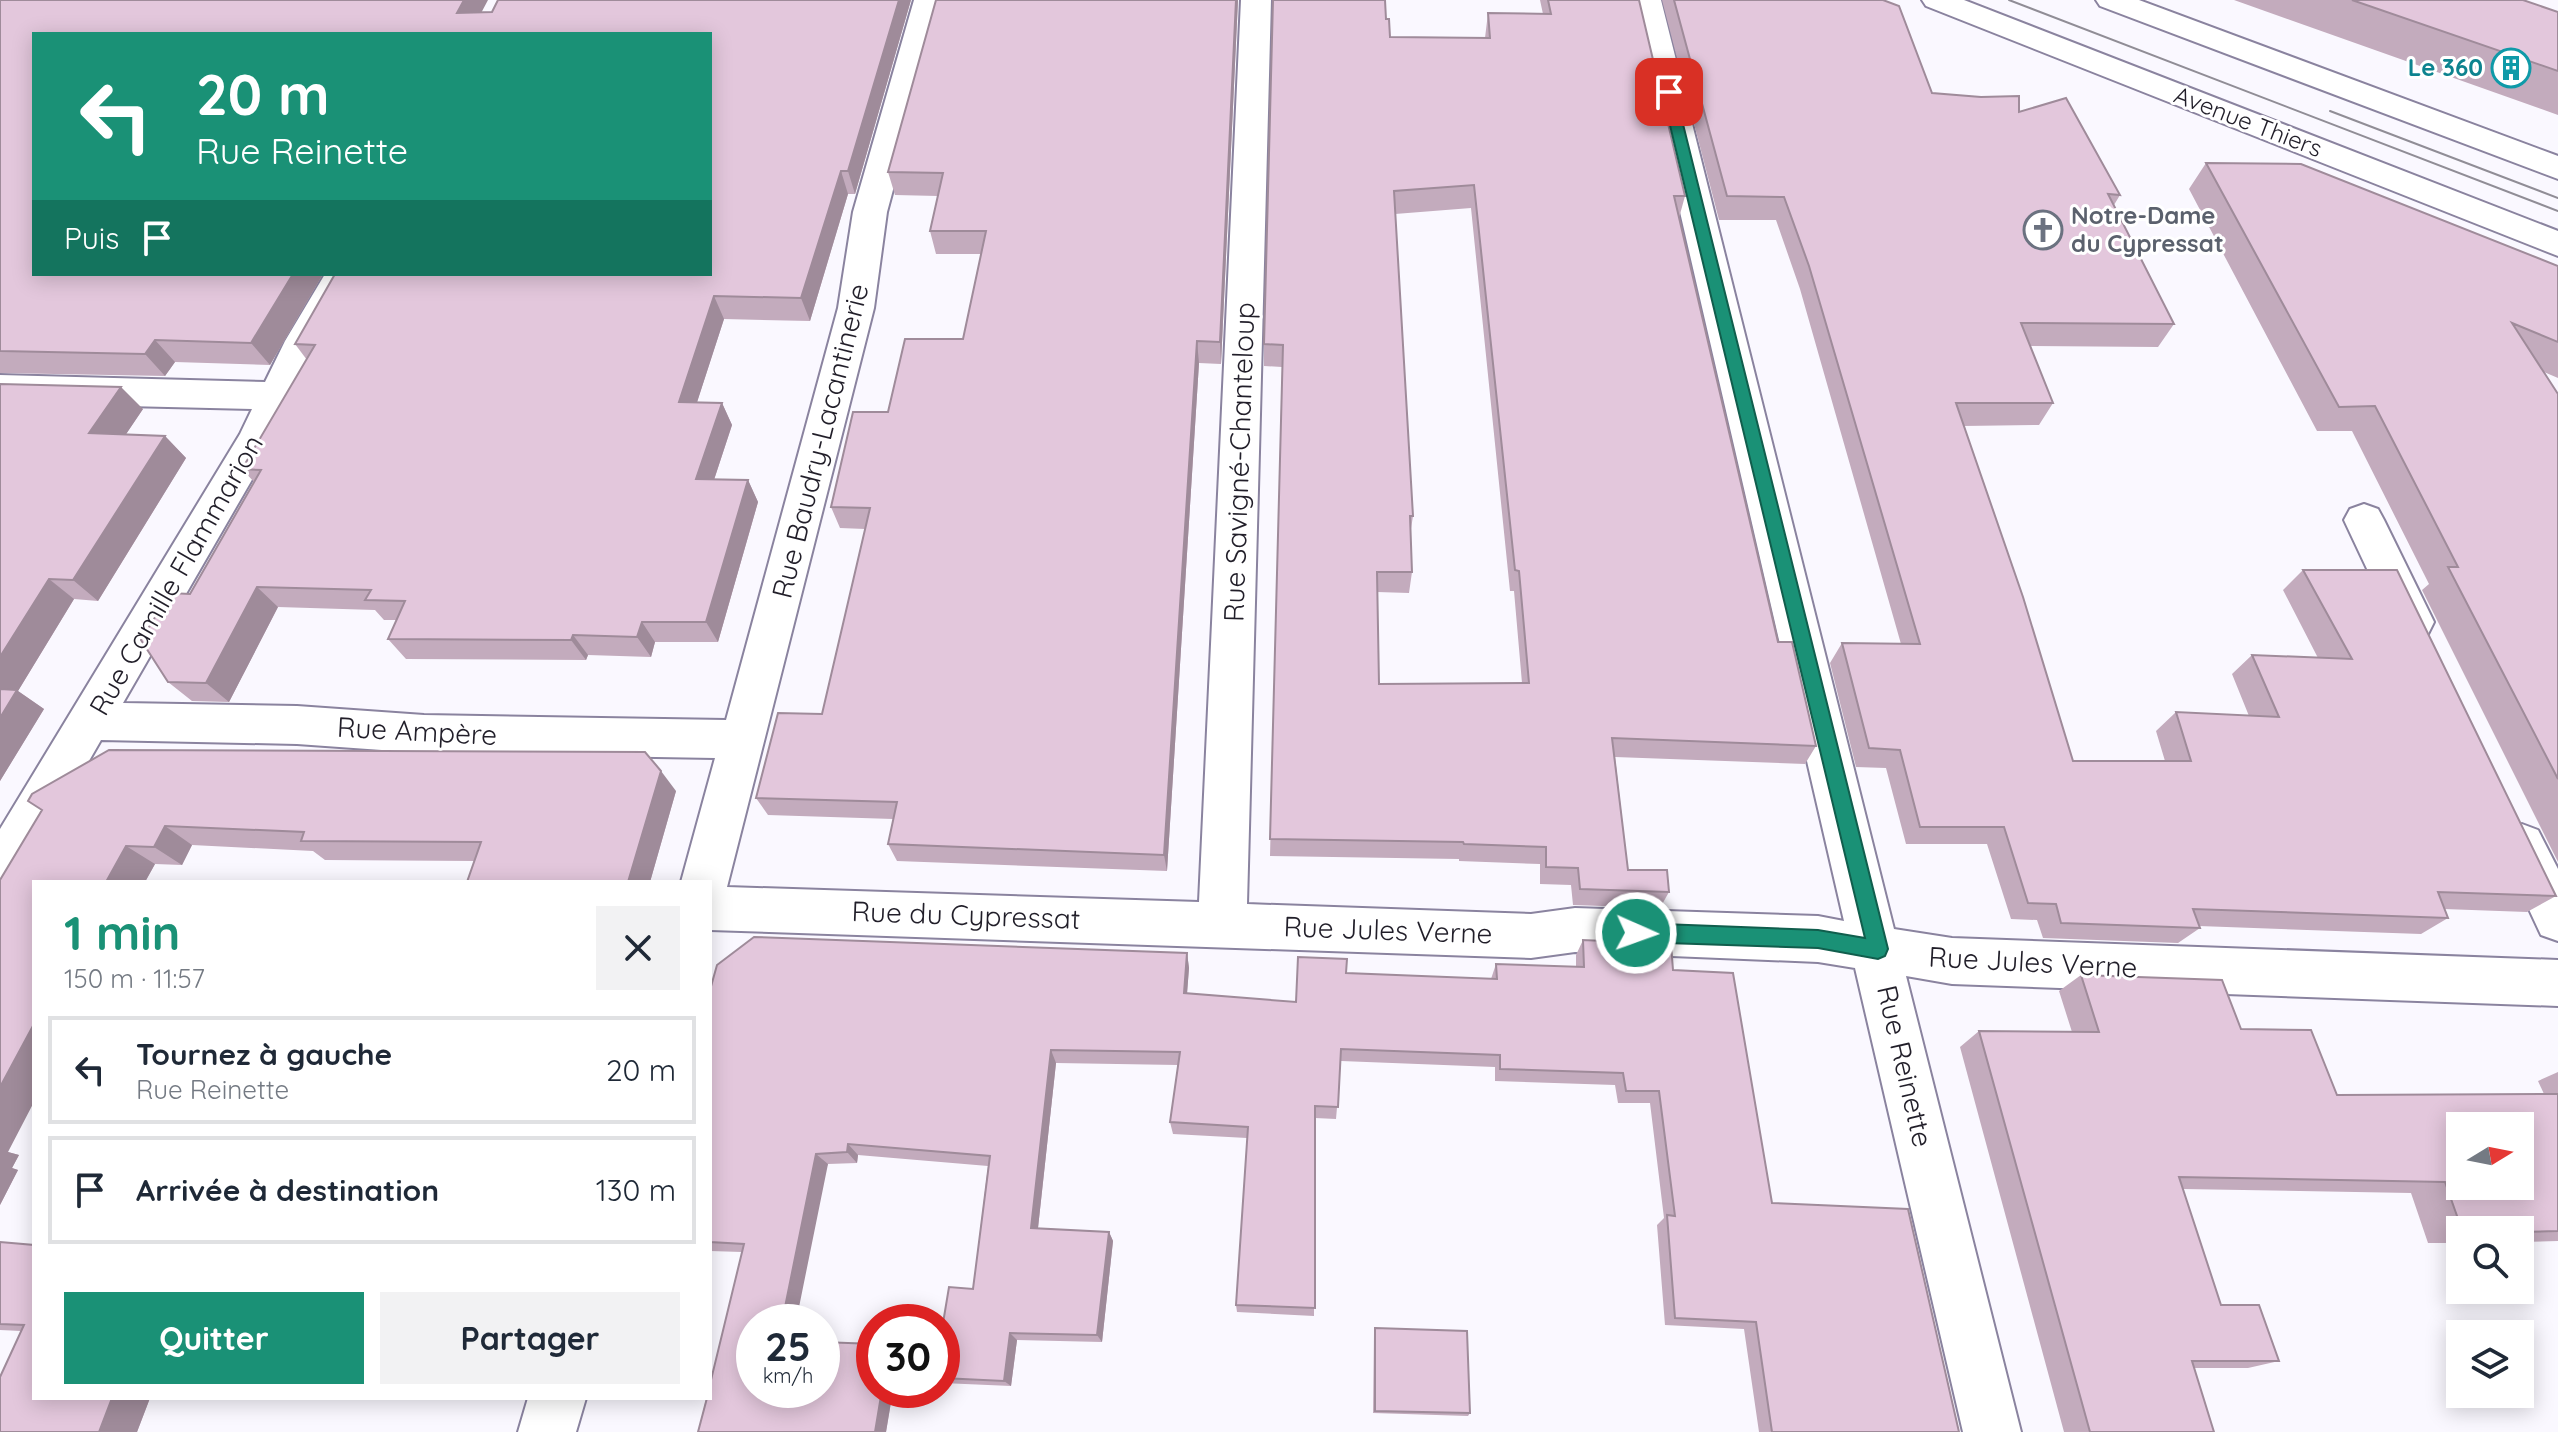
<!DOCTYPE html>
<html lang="fr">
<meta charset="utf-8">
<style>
body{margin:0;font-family:Quicksand,sans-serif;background:#f2f2f3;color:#1f2937;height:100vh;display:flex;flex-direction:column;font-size:30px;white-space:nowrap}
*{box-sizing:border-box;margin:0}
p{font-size:26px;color:#747a83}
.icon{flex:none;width:44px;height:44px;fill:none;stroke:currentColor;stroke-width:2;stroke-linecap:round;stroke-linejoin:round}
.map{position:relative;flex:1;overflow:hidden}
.sheet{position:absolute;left:32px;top:880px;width:680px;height:520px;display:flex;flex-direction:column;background:#fff;border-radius:0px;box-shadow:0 4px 20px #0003}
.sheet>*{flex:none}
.top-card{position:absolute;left:32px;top:32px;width:680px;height:244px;border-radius:0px;box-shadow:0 4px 20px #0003;background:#1a9176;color:#fff;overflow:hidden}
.needle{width:52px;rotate:80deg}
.fabs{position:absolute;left:2446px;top:1112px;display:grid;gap:16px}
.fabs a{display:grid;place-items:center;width:88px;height:88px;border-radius:0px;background:#fff;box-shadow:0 4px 20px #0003;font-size:40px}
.speed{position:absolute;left:736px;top:1304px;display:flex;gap:16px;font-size:40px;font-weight:700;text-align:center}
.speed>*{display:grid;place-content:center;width:104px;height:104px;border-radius:50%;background:#fff;box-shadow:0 4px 20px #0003;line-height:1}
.speed small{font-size:20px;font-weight:400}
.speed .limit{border:12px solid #d22;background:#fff;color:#111}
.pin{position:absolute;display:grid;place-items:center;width:68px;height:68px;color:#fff;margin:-34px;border-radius:16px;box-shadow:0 4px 12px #0006}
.me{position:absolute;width:88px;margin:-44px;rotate:92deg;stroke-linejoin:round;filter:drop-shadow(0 0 6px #0008)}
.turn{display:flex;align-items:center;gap:28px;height:168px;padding:0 32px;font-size:36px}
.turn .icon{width:104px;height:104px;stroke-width:2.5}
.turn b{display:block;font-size:56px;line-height:68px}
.then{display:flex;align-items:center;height:76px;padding:0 32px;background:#0003;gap:16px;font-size:30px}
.round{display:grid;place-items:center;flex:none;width:84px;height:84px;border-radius:0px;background:#f2f2f3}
.summary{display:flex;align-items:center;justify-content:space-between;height:136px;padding:0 32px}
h1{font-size:48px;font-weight:700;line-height:60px;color:#1a9176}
.button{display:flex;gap:16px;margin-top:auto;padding:16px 32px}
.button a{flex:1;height:92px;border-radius:0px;background:#1a9176;color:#fff;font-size:32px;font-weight:700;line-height:92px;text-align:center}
.button a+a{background:#f2f2f3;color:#1f2937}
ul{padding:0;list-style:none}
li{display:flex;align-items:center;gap:24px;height:108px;margin:0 16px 12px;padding:0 16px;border:4px solid #e0e1e3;border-radius:0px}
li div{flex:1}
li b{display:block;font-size:30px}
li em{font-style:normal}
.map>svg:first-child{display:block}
</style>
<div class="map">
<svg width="2558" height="1432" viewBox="0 0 2558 1432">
<rect width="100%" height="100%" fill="#faf8ff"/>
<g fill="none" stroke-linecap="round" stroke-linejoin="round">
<defs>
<path id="minor" d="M914,0H944L887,212L874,308L727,887L1199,902L1241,0H1271L1247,904L1531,914L1575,908L1818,916L1844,921L1631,0H1661L1894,929L1952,938L2558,960V1006L1952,984L1906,976L2021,1432H1963L1855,968L1818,962L1575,952L1531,958L710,930V882H681L715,758L424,753L297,744L101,740L17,886L0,892V829L240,434L252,409L0,403V375L265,382L285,341L325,274H361L321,341L276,438L123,703L297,706L424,715L726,720L838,308L853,212Z
M2364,504L2378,509L2384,520L2434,622L2428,634L2413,639L2398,634L2392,622L2344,520L2350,509Z
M2522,824L2538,830L2558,869V941L2541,935L2499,845L2506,830Z
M528,1398H586L576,1432H518Z"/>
<path id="secondary" d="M1922,0H1964L2558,231V256L1926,6Z
M2096,0H2139L2558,156V179L2100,6Z"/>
</defs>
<use href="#minor" stroke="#8a839f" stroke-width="4"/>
<use href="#secondary" stroke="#8a839f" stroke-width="4"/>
<use href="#minor" fill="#fff" fill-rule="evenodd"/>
<use href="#secondary" fill="#fff" fill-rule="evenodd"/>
<path stroke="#908d96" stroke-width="2" d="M2009,0L2558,211
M2330,111L2558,198"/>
</g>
<path fill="#c3abbd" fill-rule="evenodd" d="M0,0L481,12L911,0L855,194H848L810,321L724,319L697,402L722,403L732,425L714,480H748L758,502L718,642H655L651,657L588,655L586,660L406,659L388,639L397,620H384L375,610L278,607L229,702L192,701L168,682L190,594L254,482L242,469L307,360L295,344L710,274L34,34L323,274L270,365L175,362L165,376L0,373Z
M936,0H1238L1221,364L1199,363L1167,871L897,861L888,844L893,819L768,815L756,798L822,714L865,529L840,528L831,507L888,412L963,339L981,254H936L930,231L938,196L895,195L888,172Z
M1540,0H1639L1685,196L1679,218L1778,642L1816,746L1805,764L1615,757L1628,870L1669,892L1660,908L1573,905L1571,885L1540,884V864L1459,861V859L1270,856L1282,367L1264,366V344L1386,19L1390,37L1485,38L1488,13L1543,14ZM1471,208L1510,591H1514L1522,683L1379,684L1377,592L1409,593L1412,572L1410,535L1413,516L1395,214Z
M1662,0H1883L1932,93L2019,112L2120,195L2114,205L2174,324L2158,347L2030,346L2053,403L2039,425L1963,426L2073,761H2165L2156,731L2176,712L2249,716L2232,674L2252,655L2318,658L2283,590L2303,570L2556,896L2527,912L2444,909L2448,918L2421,934L2199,926L2200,928L2178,943L2043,938L2037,920L2011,919L1987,844H1906L1886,768L1856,767L1830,663L1842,643L1901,644L1800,289L1776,220H1719Z
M2234,0H2523L2558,12V115Z
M2206,163L2558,266V378L2544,372L2558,394V862L2422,590L2429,584L2352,431H2317L2189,189Z
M0,384L143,409L126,434L165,436L186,458L98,601L74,599L18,691L44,709L0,781Z
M676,791L650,882H467L475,861L325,860L313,851L192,845L182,865L155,864L145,882H34L8,1152L19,1155L12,1168L18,1170L0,1205L42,810Z
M1583,940L1673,970L1772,1203L1959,1432H1759L1744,1329L1665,1325L1657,1225L1664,1218L1650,1103H1618L1615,1085L1495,1081V1067L1341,1061L1336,1119L1315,1118L1314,1316L1237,1312L1236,1305L1247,1138L1173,1134L1170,1122L1178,1065L1056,1063L1038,1228L1109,1232L1113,1241L1102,1342L1017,1340L1011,1386L942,1383V1329L973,1289L988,1166L858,1155L857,1163L828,1164L754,1322L874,1390H893L886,1432H698L742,1252L710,1251V990L1187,953L1189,968L1187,993L1296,1002L1346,973L1491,979L1496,964L1576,967V955Z
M2081,975L2241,1029L2337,1095L2544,1094L2538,1081L2558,1072V1241L2520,1242V1230H2460V1243H2428L2411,1193L2183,1189L2221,1305L2279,1361L2248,1368H2194L2214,1432H2064L1960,1047L1979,1031L2072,1032L2059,991Z
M0,1242L34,1245V1398H150L137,1432H0L21,1331L0,1330Z
M1375,1328L1470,1413L1468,1416L1373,1413L1374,1332Z"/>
<path fill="#9f8b9a" d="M464,0H488L470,34L457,13Z
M899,0H911L855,194L848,171Z
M1236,0H1238L1221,364L1220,342Z
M841,171L848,194L810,321L801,298Z
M293,274H323L270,365L251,343Z
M714,296L724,319L690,424L679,402Z
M155,340L175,362L165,376L145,354Z
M1197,341L1199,363L1167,871L1164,855Z
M121,387L143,409L112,455L89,433Z
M722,403L732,425L707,501L696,479Z
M165,436L186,458L98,601L73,580Z
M748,480L758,502L718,642L706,622Z
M49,579L74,599L18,691L44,709L0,781V657Z
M257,587L278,607L229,702L206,683Z
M642,622L655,642L651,657L637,637Z
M573,635L588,655L586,660L571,640Z
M661,771L676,791L650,882H628Z
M165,826L192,845L182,865L154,847Z
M126,846L155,864L145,882H106Z
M1187,953L1189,968L1186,1007L1184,993Z
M34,1024V1102L8,1152L19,1155L12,1168L18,1170L0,1205V1087Z
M1051,1050L1056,1063L1037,1237L1031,1228Z
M848,1144L858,1155L857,1163L847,1152Z
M816,1154L828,1164L796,1322H782Z
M1109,1232L1113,1241L1102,1342L1097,1335Z
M1010,1333L1017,1340L1011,1386L1004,1381Z
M882,1390H893L886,1432H875Z
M112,1398H150L137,1432H99Z"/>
<path fill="#e3c7dc" stroke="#9f8b9a" stroke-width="2" fill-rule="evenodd" d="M0,0H464L457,13L492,12L498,0H899L848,171H841L801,298L714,296L679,402L722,403L696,479L748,480L706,622H642L637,637L573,635L571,640L388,639L405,601L365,600L371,590L257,587L206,683L168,682L141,640L170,593L190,594L261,470L242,469L315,345L295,344L335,274H710V34H34V274H293L251,343L155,340L145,354L0,351Z
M936,0H1236L1220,342L1197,341L1164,855L888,844L897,802L756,798L778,713L822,714L870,508L831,507L853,412H888L905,339H963L986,231H930L943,173L888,172Z
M1273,0H1385L1386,19H1389L1390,37L1490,38L1488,13L1551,14L1548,0H1639L1685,196H1674L1778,642H1792L1816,746L1612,738L1628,870H1667L1669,892L1580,889L1578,868L1546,867V847L1464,844L1463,842L1270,839L1283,345L1264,344ZM1474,185L1515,570L1519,571L1529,683L1379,684L1377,572H1412L1410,516H1413L1394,191Z
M1674,0H1883L1899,6L1932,93L1981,97L2019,96V112L2066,98L2120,195L2108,194L2174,324L2021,323L2053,403H1956L2023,597L2073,761H2191L2176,712L2279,717L2252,655L2352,659L2303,570H2397L2556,896L2438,892L2448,918L2193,909L2200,928L2061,923L2056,904L2028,903L2004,827H1920L1900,750L1869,748L1842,643L1920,644L1809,266L1784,197L1727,196Z
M2352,0H2523L2558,12V71Z
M2206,163L2301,164L2558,266V342L2512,323L2558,394V779L2448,567H2458L2375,406L2339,407Z
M0,384L121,387L89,433L165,436L73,580L49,579L0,657Z
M0,689L17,690L0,718Z
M109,750L645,752L661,771L628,882H467L481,842L301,841L304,832L165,826L154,847L126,846L106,882H34V1024L0,1087V880L42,810L28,801L32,794Z
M754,937L1187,953L1184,993L1296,1002L1298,957L1347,959L1346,973L1497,979L1496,964L1584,967L1583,940L1671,944L1673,970L1733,973L1772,1203L1908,1209L1959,1432H1772L1756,1322L1675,1318L1667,1215L1675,1216L1659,1091H1626L1623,1073L1500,1069V1055L1341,1049L1338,1107L1315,1106V1308L1236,1305L1248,1127L1170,1122L1180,1052L1051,1050L1031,1228L1109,1232L1097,1335L1010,1333L1004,1381L942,1378V1329L949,1287L973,1289L990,1156L848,1144L847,1152L816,1154L782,1322H754V1390H822V1342L874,1344V1390H882L875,1432H698L707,1398H710V1384L744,1244L710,1242V990L717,965Z
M2081,975L2222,980L2241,1029L2311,1030L2337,1095L2558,1094V1231L2520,1232V1230H2462L2445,1182L2179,1177L2221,1305H2259L2279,1361H2192L2214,1432H2090L1979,1031L2099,1032ZM2460,1126H2520V1186H2460Z
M0,1242L34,1245V1398H112L99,1432H0V1377L24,1325L0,1324Z
M1375,1328L1467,1331L1470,1413L1375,1411Z"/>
<path fill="#1a9176" stroke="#115e4d" stroke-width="2" d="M1664,89L1675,92L1888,949L1885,956L1878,959L1818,948L1636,942L1629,939L1626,933L1629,926L1636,923L1818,930L1865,938L1662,92Z"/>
<defs>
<symbol id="building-ring" viewBox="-11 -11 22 22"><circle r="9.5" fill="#fff" stroke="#0f9aa8" stroke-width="1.5"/><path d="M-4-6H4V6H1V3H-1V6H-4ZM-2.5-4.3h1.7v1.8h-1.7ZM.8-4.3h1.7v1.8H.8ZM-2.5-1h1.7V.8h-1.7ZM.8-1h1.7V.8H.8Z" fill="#0f9aa8"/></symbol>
<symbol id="church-ring" viewBox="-11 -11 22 22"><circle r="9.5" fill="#fff" stroke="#6b7280" stroke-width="1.5"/><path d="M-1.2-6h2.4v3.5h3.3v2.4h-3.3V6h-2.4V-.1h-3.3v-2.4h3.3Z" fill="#6b7280"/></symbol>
</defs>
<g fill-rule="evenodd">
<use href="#building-ring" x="2489" y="46" width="44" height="44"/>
<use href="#church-ring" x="2021" y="208" width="44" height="44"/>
</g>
<g text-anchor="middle" stroke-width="6" stroke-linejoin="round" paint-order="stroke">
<g font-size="24" font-weight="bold" fill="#0d838f" stroke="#fff" text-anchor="end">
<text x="2483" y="76">Le 360</text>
</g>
<g font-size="24" fill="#211e29" stroke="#fff">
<text transform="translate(2248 122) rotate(21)" y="8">Avenue Thiers</text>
</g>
<g font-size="24" font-weight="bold" fill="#5b616d" stroke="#fff" text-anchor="start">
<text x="2071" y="224">Notre-Dame<tspan x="2071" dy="28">du Cypressat</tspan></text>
</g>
<g font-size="28" fill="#211e29" stroke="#fff">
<text transform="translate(820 441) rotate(-76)" y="10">Rue Baudry-Lacantinerie</text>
<text transform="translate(1239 462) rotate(-88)" y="10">Rue Savigné-Chanteloup</text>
<text transform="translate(176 575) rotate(-60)" y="10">Rue Camille Flammarion</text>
<text transform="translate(417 731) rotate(3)" y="10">Rue Ampère</text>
<text transform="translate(966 915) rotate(2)" y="10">Rue du Cypressat</text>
<text transform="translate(1388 930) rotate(2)" y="10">Rue Jules Verne</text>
<text transform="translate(2033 962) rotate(3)" y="10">Rue Jules Verne</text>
<text transform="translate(1905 1066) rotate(77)" y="10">Rue Reinette</text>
</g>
</g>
</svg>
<div class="fabs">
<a><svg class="needle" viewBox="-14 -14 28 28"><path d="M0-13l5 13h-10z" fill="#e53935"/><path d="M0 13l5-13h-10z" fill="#747a83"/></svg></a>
<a><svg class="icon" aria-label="search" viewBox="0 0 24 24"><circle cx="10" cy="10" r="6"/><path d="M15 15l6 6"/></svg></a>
<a><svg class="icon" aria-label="layers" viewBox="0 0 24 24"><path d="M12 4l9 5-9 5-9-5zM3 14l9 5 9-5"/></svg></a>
</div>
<div class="speed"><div>25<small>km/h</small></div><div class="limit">30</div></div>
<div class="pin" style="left:1669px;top:92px;background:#d93025"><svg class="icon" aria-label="arrive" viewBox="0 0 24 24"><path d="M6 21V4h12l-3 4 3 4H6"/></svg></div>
<svg class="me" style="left:1636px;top:933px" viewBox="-20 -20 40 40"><circle r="17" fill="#1a9176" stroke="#fff" stroke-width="3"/><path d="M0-11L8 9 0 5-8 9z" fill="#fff"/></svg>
<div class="top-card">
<div class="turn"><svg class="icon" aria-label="left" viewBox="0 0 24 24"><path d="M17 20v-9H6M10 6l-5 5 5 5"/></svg><div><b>20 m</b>Rue Reinette</div></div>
<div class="then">Puis<svg class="icon" aria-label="arrive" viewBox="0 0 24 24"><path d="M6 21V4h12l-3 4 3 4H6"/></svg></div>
</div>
<section class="sheet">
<div class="summary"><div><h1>1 min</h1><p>150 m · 11:57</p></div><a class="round"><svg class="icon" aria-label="close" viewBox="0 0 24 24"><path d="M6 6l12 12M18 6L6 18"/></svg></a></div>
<ul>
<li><svg class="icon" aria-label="left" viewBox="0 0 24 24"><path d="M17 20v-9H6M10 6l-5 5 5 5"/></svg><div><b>Tournez à gauche</b><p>Rue Reinette</p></div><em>20 m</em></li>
<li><svg class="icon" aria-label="arrive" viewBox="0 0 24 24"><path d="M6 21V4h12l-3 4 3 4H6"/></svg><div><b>Arrivée à destination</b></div><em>130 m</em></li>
</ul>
<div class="button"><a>Quitter</a><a>Partager</a></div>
</section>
</div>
